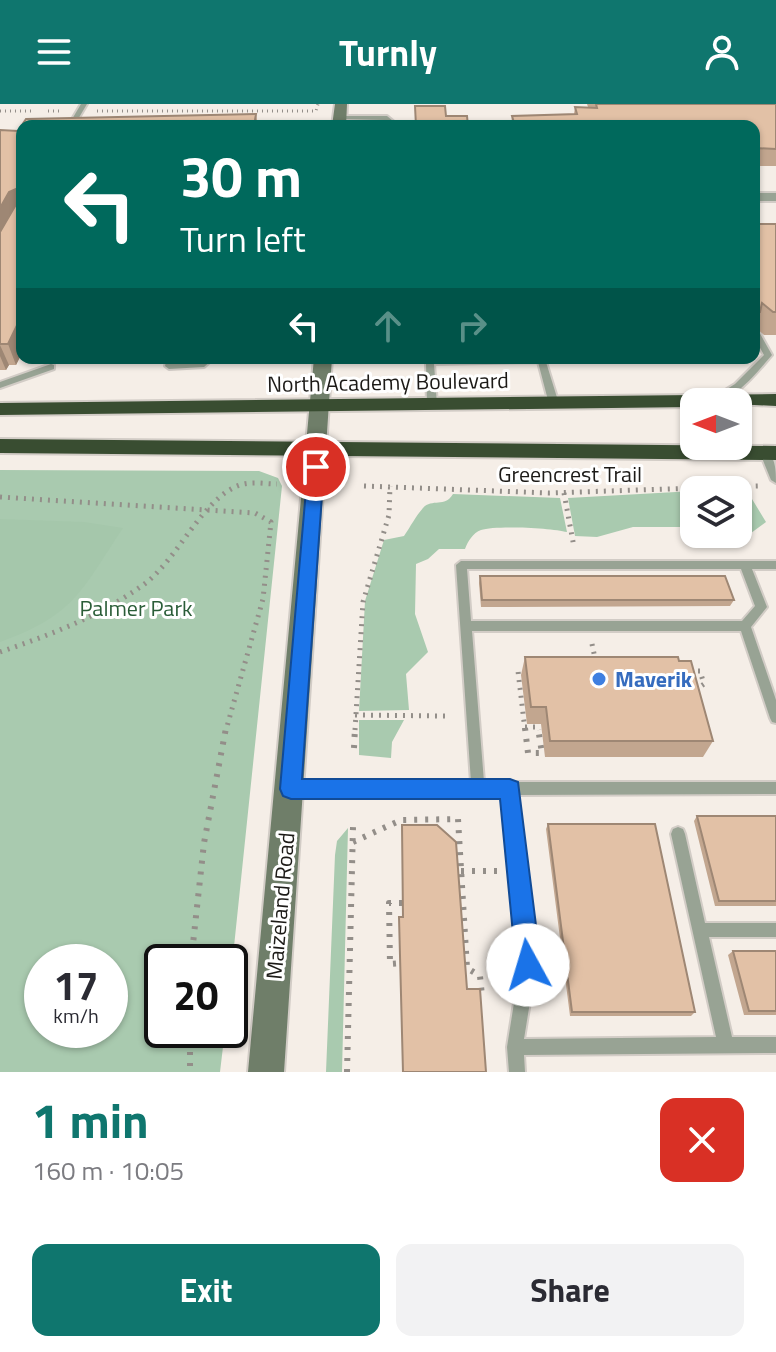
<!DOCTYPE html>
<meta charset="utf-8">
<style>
body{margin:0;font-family:"Titillium Web",sans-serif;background:#f2f2f3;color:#2b2b33;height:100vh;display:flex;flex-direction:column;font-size:30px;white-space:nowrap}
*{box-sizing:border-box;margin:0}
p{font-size:26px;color:#7c7c81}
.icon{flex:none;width:44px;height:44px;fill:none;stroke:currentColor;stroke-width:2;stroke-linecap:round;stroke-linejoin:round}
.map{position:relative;height:968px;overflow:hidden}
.drawer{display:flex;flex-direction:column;background:#fff;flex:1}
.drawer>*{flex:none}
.top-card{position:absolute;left:16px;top:16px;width:744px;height:244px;border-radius:16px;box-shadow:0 2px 6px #0004;background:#00695c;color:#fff;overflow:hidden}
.needle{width:52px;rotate:270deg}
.controls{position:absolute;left:680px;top:284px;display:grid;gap:16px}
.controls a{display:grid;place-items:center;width:72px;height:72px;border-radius:16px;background:#fff;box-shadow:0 2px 6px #0004;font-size:40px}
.speed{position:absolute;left:24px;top:840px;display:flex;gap:16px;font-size:40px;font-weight:700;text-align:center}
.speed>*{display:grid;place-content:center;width:104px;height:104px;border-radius:50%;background:#fff;box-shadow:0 2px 6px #0004;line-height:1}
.speed small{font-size:20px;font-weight:400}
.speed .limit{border:4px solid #111;border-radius:12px;background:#fff;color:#111}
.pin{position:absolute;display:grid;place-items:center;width:68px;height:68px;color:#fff;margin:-34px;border:4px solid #fff;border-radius:50%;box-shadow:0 2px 8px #0007}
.me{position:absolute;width:88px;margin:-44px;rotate:354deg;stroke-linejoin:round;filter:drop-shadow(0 0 6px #0008)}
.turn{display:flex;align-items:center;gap:28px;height:168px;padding:0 32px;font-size:36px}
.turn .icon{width:104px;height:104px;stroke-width:2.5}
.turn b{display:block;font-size:56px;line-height:68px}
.lanes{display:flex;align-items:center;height:76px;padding:0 32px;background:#0003;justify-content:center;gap:40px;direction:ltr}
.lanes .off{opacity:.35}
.round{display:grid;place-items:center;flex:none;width:84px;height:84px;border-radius:16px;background:#f2f2f3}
.headline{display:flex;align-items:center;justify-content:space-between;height:136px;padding:0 32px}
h1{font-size:48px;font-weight:700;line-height:60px;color:#0f766e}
.action{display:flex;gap:16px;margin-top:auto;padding:16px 32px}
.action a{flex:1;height:92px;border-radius:16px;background:#0f766e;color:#fff;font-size:32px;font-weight:700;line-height:92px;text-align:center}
.action a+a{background:#f2f2f3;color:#2b2b33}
header{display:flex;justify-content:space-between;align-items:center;height:104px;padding:0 32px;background:#0f766e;color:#fff;font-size:36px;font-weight:700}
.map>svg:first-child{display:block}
</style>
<header><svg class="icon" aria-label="menu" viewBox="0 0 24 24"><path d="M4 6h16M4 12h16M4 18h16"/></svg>Turnly<svg class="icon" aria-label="person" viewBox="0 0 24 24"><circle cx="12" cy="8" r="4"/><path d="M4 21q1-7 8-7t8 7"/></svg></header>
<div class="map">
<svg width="776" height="968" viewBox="0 0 776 968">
<rect width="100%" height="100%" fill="#f5eee7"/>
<path fill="#a9caaf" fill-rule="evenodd" d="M0,366L259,367L278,374L282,382L230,881V858H162V926H225L220,968H0ZM42,858H110V926H42Z
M694,387V423H633L597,433L575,432L568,394Z
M738,388L752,395L766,418L751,429L738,428Z
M453,390L560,394L567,428C552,424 495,421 481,426C473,429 468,437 465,445H439L428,455L416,460L415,510L428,548L406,570L409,606L359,607L365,497L384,436L404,432C411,422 415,413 423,404C432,394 445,404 453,390Z
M359,616H404L392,638L391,654L359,651Z
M348,724L342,968H326L335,751L337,737Z"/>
<path fill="#a5c7ab" d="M0,415L84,418L123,424C81,487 75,511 0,538Z"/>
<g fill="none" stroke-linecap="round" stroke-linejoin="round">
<defs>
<path id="lane" d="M81,0H87L74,22H68Z
M340,12H387L399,22H392L385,16L338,15L337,14Z
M754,224L758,226L772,251C757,268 735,298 710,298L711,295L735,280L764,251L754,233Z
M167,254H175L174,259H191L192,254H200V258L205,254H214L204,263L169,265L165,262Z
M417,254L431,255L599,254L595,257L546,258L559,300L554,303L549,300L538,258L434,260L437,301L432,304L427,301L426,259Z
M51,260L54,261V265L0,284V278Z
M765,346C776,352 776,368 776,379L771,376L760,349Z
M461,457H776V465H752L767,503L751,523L776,596V619L772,618L770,614L741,527H472L484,678H776V690L517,691L536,861L524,935L716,933L671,730L673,725L678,723L683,725L685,730L705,819H776V833H709L732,933H776V949L524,951L525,968H509L507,943L520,861L504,691H291L286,689L284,685L286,681L291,679L471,678L456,461ZM467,465H741L755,502L742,517H471Z"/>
<path id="street" d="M754,89H776V97H754Z"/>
<path id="secondary" d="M335,0H347L346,22H332Z
M314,254H332L284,968H248Z"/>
<path id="highway" d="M776,290V302L694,298V303L0,311V299Z
M0,335L776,342V356L0,349Z"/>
</defs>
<use href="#lane" stroke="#d2ccc6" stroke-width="4"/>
<use href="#street" stroke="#d2ccc6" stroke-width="4"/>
<use href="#secondary" stroke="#d2ccc6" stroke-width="4"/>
<use href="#highway" stroke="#d2ccc6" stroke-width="4"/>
<path stroke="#938e89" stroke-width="3" stroke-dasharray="1 4" stroke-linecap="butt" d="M0,7H31
M48,7H63
M97,7H316L318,0"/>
<path stroke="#938e89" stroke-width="5" stroke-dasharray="2 6" stroke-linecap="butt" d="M364,382L549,389L758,382
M564,389L574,443
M0,393L255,409L271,418L263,495L226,626
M592,540L596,559
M0,548C50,531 100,512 143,481C178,456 202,394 240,381C252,377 265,380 277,380
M525,567H518L525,626
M690,567H700L704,580L695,586
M355,611L445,612
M525,623H538L539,626
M355,626L363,498L389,411L390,382"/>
<path stroke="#938e89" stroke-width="6" stroke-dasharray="3 8" stroke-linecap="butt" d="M525,624L528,649H542L538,624
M354,644L355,624
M353,738L401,716L458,715L467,864L480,872L482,892
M461,767H500
M402,799H389L390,860L403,859
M191,858L204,739L226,624
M190,926V968
M347,968L353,723"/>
<use href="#lane" fill="#98a394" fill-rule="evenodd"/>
<use href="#street" fill="#98a394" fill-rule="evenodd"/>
<use href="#secondary" fill="#6f7e69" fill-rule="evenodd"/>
<use href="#highway" fill="#394d31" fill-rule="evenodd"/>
</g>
<path fill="#c2a68f" d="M587,0H776V62H754V22H511L512,12L574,10L575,3H588Z
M256,10L258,22H22V249L16,261H9L6,266H0V26L18,27L26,15Z
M754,120H776V231H764L754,222V223Z
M480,472L734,496L730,502L481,503L479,479Z
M525,553L713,637L703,653H545L541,620H527L521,571Z
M697,712H776V802H715L694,717Z
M548,720L695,908L691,912H570L546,725Z
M733,847H776V911H744L728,851Z"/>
<path fill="#9e8774" d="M16,85L22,103L0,136V104L9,88Z
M22,211V249L16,261L8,240Z
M0,241L9,261L6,266L0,252Z"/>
<path fill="#e2c1a6" stroke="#9e8774" stroke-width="2" d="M596,0H776V45L754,44V22H515L512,12L577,10L575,3L597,4Z
M415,2H445L446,12H467L468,22H416Z
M256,10L254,22H22V211L8,240H0V128L18,97L16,85L9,88L0,104V26L18,27L26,15Z
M754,120H776V208H773L762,199L760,208H754V170H758L754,163Z
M480,472H725L734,496H482Z
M525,553H678L679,557H691L713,637H550L546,603H531Z
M697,712H776V797H719Z
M548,720H655L695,908H572Z
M402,721H437L456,738L467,885H480L486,968H403L399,813H403Z
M733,847H776V907H749Z"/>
<path fill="#1a73e8" stroke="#114b97" stroke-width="2" d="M316,357L324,363L302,675H510L518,678L541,861L537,869L528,873L520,869L516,861L500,695H291L283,692L280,685L308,363Z"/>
<circle fill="#3f7fe0" stroke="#fff" stroke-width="3" cx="599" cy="575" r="8"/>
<g text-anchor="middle" stroke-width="6" stroke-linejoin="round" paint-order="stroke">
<g font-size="22" fill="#1c1a17" stroke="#fff">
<text transform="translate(388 278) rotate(-1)" y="8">North Academy Boulevard</text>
<text x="570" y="378">Greencrest Trail</text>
<text transform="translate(280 802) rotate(-85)" y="8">Maizeland Road</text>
</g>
<g font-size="22" fill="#2a5d38" stroke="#fff">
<text x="136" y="512">Palmer Park</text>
</g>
<g font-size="22" font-weight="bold" fill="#366cbe" stroke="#fff" text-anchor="start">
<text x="615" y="583">Maverik</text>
</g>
</g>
</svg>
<div class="controls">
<a><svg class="needle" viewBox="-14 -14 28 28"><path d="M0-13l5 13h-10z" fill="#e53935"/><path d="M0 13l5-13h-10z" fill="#7c7c81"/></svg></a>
<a><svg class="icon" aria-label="layers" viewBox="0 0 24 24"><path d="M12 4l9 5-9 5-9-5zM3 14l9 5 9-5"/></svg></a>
</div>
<div class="speed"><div>17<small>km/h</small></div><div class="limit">20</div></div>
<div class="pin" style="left:316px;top:363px;background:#d93025"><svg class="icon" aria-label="arrive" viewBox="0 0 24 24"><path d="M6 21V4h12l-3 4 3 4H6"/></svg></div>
<svg class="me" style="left:528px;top:861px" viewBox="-20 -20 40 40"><circle r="19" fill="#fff"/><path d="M0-13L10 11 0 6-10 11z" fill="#1a73e8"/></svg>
<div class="top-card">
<div class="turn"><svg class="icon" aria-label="left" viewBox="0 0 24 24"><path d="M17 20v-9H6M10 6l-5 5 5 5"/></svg><div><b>30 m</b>Turn left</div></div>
<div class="lanes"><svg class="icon" aria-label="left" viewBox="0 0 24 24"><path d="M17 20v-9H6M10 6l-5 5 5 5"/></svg><svg class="icon off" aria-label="ahead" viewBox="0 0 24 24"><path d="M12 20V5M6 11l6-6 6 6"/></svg><svg class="icon off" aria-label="right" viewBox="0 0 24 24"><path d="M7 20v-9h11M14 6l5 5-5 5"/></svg></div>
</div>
</div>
<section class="drawer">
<div class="headline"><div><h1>1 min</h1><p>160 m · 10:05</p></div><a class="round" style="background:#d93025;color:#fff"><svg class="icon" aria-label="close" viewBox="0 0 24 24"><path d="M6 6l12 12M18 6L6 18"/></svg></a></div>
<div class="action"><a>Exit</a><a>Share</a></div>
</section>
